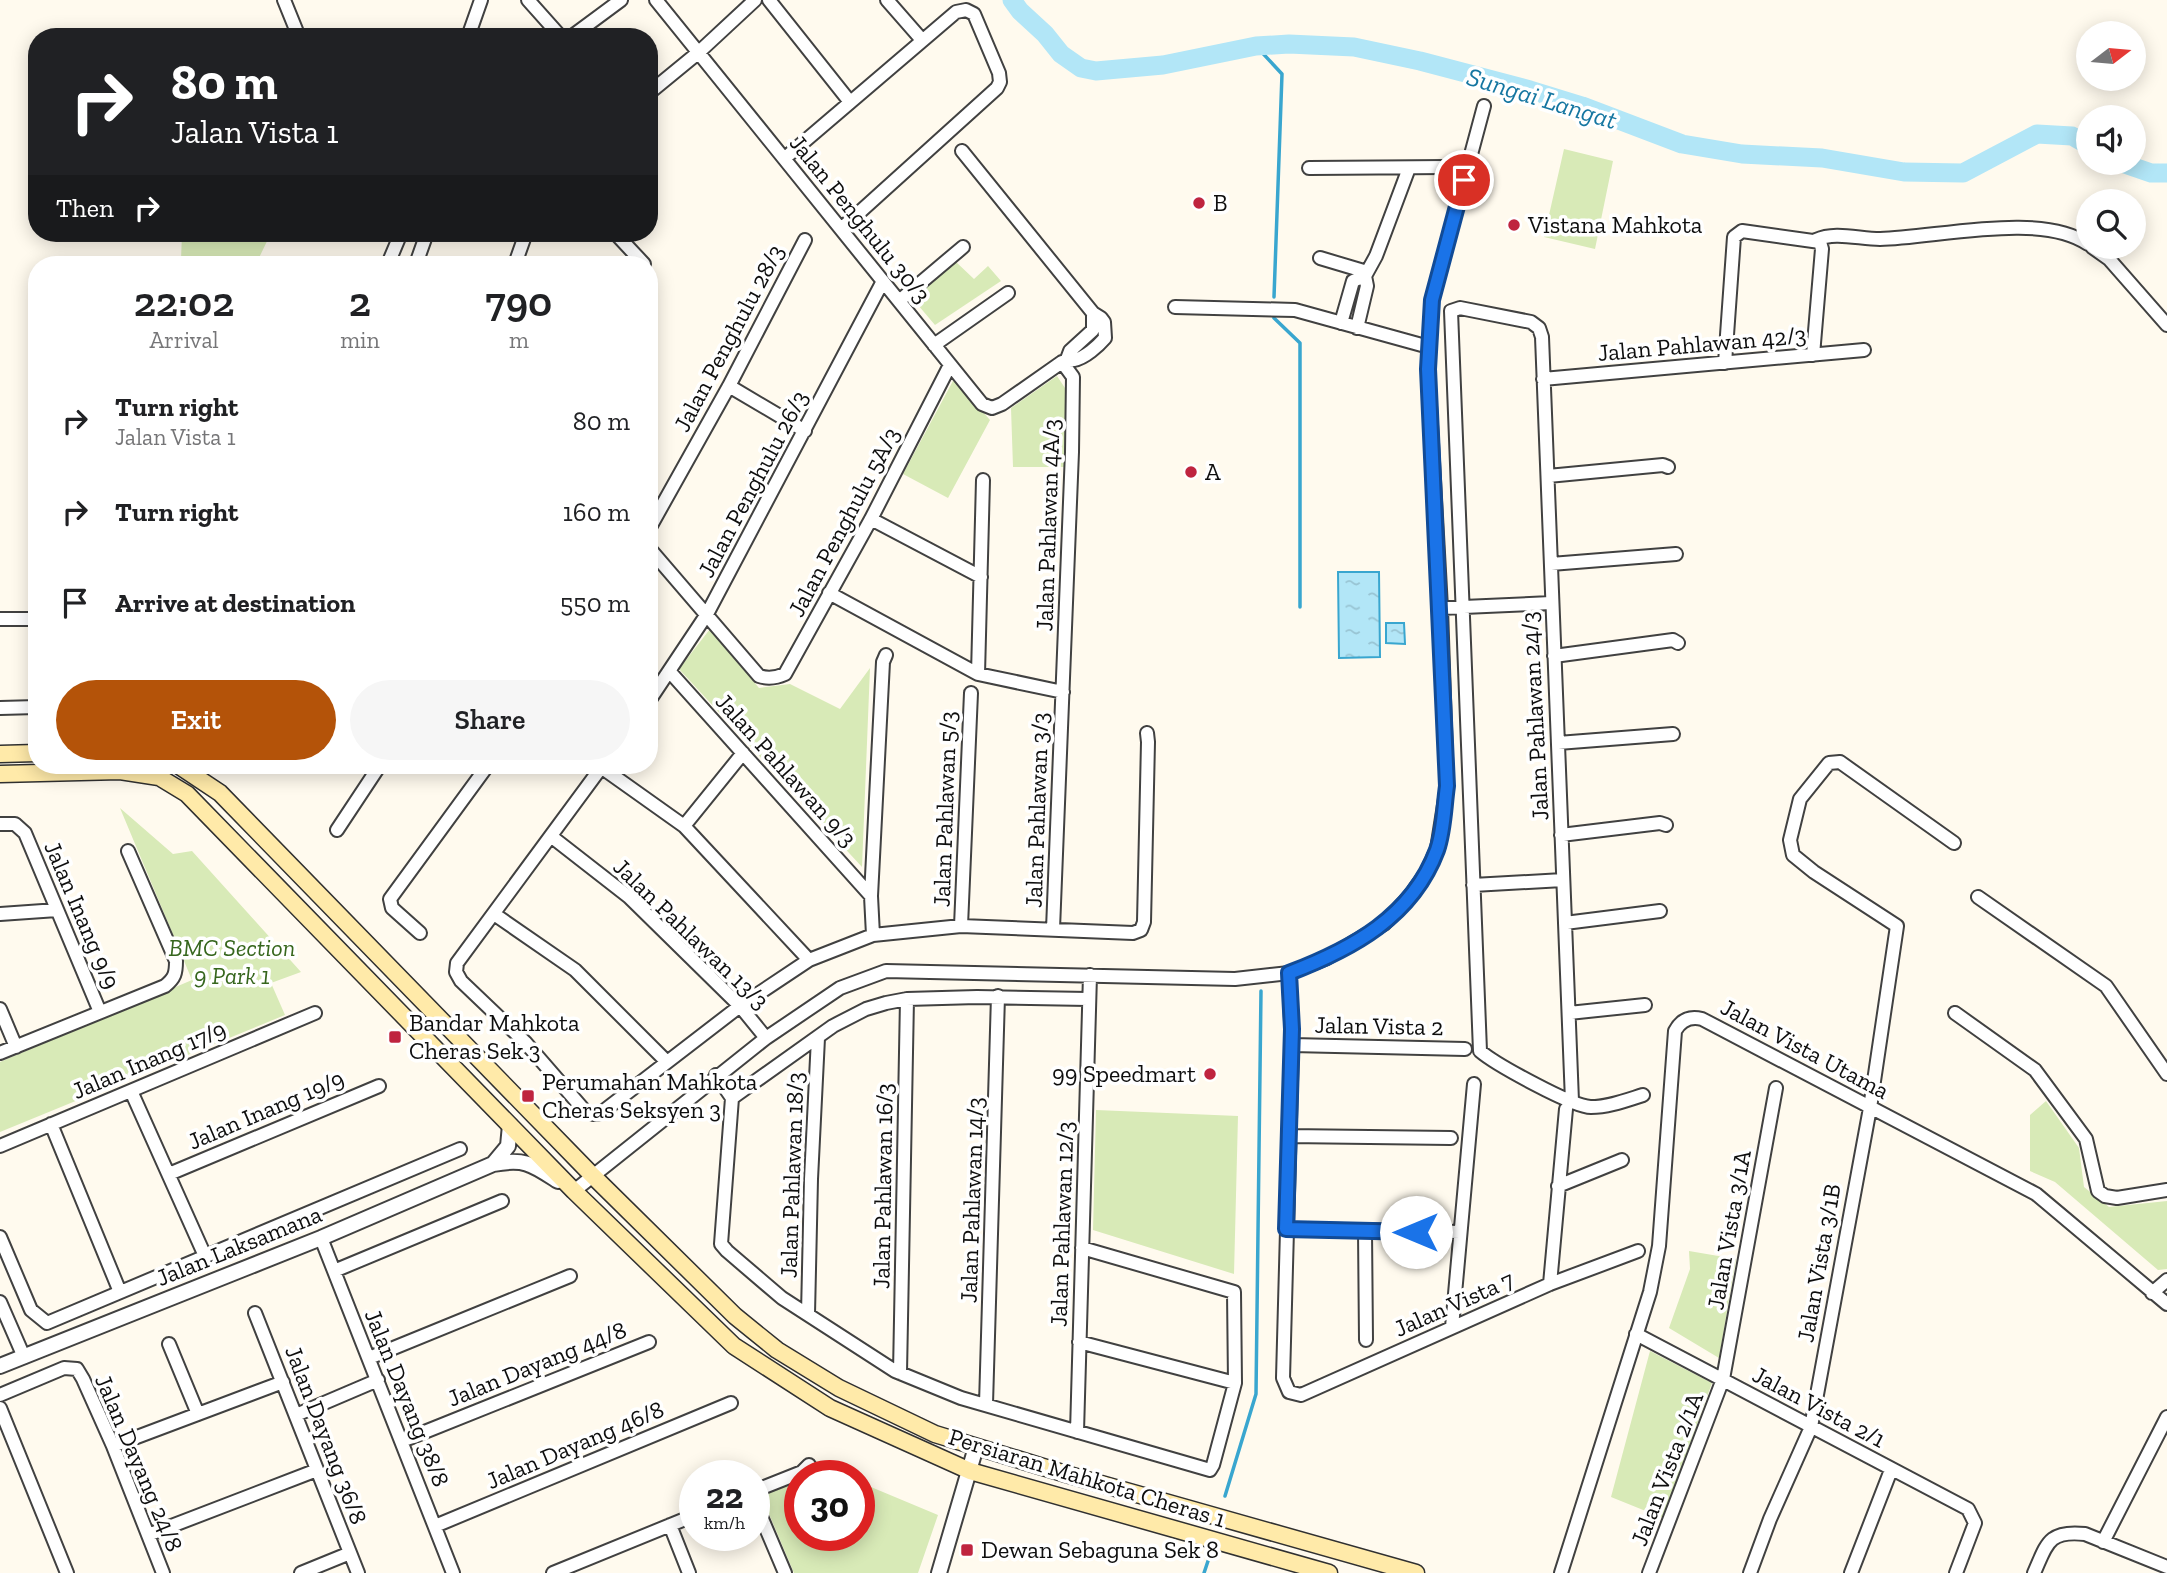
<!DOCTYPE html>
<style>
body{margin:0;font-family:"Zilla Slab",serif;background:#f6f6f6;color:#202124;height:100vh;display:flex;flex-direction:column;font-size:26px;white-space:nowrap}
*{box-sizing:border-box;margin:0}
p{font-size:23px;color:#757577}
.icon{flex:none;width:38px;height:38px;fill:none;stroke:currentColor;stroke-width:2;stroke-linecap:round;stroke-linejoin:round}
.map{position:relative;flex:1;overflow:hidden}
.drawer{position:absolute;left:28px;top:256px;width:630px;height:518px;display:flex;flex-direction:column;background:#fff;border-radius:28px;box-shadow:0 4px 18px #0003}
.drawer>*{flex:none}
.top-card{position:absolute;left:28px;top:28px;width:630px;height:214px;border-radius:28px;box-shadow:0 4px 18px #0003;background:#202124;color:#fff;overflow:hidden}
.needle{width:46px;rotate:74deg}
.tools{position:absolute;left:2076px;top:21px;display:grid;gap:14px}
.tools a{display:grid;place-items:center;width:70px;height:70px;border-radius:50%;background:#fff;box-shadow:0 4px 18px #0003;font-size:35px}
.speed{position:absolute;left:679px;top:1460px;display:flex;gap:14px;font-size:35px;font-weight:700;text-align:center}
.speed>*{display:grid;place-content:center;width:91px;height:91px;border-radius:50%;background:#fff;box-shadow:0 4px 18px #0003;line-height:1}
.speed small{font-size:18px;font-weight:400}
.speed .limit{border:10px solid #d22;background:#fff;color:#111}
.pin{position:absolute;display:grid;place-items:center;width:60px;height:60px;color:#fff;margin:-30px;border:4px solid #fff;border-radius:50%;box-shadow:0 2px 7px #0007}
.me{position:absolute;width:77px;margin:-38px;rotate:270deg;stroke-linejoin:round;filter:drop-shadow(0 0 5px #0008)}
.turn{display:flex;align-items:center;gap:24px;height:147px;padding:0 28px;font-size:32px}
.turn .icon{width:91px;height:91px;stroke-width:2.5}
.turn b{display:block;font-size:49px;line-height:60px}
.then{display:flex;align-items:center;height:66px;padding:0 28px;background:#0003;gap:14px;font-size:26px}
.eta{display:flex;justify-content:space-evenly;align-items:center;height:119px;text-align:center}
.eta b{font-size:42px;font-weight:600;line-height:49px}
.button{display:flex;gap:14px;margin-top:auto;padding:14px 28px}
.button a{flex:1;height:80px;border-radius:42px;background:#b45309;color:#fff;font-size:28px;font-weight:600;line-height:80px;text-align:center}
.button a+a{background:#f6f6f6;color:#202124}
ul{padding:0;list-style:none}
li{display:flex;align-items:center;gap:21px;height:91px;padding:0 28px}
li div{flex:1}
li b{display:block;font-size:26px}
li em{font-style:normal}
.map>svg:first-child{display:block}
</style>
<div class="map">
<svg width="2167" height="1573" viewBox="0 0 2167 1573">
<defs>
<pattern id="water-ripples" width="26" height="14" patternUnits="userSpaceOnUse" patternTransform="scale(1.75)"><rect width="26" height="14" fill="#b2e6f7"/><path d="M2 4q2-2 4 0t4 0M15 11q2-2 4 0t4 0" fill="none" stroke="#98c4d3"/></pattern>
</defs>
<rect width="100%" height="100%" fill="#fffaee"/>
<path fill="#d8eab7" d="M1564,149L1613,161L1595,249L1544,237Z
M182,233H271L256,264H189L181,260Z
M955,261L974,279L988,266L1001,281L935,325L912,298Z
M1057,376L1065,388V467H1013L1011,408Z
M954,379L990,420L948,498L903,474Z
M710,629L759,688L790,684L840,709L870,668L862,867L679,669Z
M120,808L173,854L192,851L301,972L271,983L285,1015L0,1132V1062L192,980Z
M2046,1101L2079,1148L2084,1187L2109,1207L2167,1201V1269L2158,1270L2055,1182L2030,1171V1115Z
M1096,1110L1238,1116L1234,1274L1093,1230Z
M1689,1251L1736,1259L1719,1358L1669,1328L1690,1269Z
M1650,1351L1712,1383L1663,1518L1611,1497Z
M800,1478V1535H859V1482L938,1515L918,1573H794L761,1495Z"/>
<path fill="url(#water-ripples)" stroke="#39a6cf" stroke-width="2" d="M1338,572H1379L1380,657L1339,658Z
M1386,623H1404L1405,644L1386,643Z"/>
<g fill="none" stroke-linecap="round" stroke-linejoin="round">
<path stroke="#39a6cf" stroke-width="3.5" d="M1256,46L1282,74L1274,297
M1274,318L1300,343V607
M1225,1496L1256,1394L1261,991
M1204,1573L1211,1552"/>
<path stroke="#b2e6f7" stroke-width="19" d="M1012,0L1020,11L1045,34L1061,54L1081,68L1096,71L1163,65L1256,46L1289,44L1354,47L1420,61L1530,90L1582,106L1682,144L1742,154L1822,158L1904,172L1963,173L2037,134L2072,136L2088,145
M2122,163L2151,173H2167"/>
<defs>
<path id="minor" d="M284,0L299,37
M528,0L561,37
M656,0L982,404L992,408L1002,404L1062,362C1066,360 1070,361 1074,360C1085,358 1098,346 1105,338L1104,322L1101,318L1093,313L962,151
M769,0L850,102
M887,0L922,40
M468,37L481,0
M571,37L621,0
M649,93L699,52L755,0
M785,158L956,12L966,10L974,14L999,73L1000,82L997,88L841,229
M1309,168L1448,167
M615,233L644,264
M1816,240C1835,231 1859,239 1880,239C1936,238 2040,211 2088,244
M2092,247L2109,259L2167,325
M1320,258L1367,272
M388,264L401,233
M416,264L427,233
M515,264L526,233
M899,301L963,247
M1175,307L1295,310L1429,347
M1341,323L1353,281L1365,276
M1357,328L1367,286L1365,276L1376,256L1409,168
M934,345L1008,293
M1067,359L1070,351L1093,330V313
M1725,363L1734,237L1742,231L1820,242L1822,249L1813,355
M1543,379L1864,350
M729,386L805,431
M1548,476L1663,465L1668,467
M871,519L981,577
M649,529L729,386L805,240
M649,548L759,676C768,679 776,678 785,674L871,519L950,365
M1551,564L1676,554
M829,593L978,674L1063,692
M1441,608L1551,603
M0,619H37
M1554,656L1673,640L1678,643
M670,672L871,896
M978,674L983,480
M649,701L707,614L883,281
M0,708L37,707
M1558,743L1673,734
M603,765L457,963L456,972L461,981L525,1042L584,1110L593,1114L601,1113L740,1006L809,960L873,935L961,926L1133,933L1141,930L1144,922L1148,742L1147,733
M601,767L684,826L809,960
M0,824H15L25,833L100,1012
M684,826L743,753
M337,830L380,765
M1561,835L1660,823L1666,825
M552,837L629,897L740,1006L766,1038
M1473,885L1563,880
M1978,897L2106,986L2167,1074
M0,914L57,910
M494,914L575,970L666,1061
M1565,923L1660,911
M961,926L971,693
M1053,929L1072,452L1073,377L1062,362
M420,933L392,908L390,899L488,765
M873,935L871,896L883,662L886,655
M1289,973L1292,1045L1283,1378L1289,1392L1301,1395L1550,1284L1638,1251
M0,1009L16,1047
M1569,1013L1645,1005
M1955,1013L2035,1070L2086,1139L2098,1191L2105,1196L2117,1198L2167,1190
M1292,1045L1465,1049
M0,1053L165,986C175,978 176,973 176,961L128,851
M716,1075L732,1098
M131,1091L205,1256
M732,1098L721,1244L727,1251L782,1298L895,1371L961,1398L1210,1470L1213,1465L1235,1383L1234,1292L1082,1248
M732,1098L833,1026L866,1009L886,1003L907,999L977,997L1088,999
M1572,1101L1542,337L1539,328L1531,322L1460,308L1451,311L1480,1051C1495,1064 1573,1107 1591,1107C1609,1107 1627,1100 1643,1095
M51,1124L120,1292
M1288,1136L1451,1138
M0,1146L315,1013
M169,1174L379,1086
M1558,1186L1622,1160
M574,1191L766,1038L840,988L886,971L1235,979L1289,973L1327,958L1384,924L1409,897L1426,873L1437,849L1447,786L1441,608L1428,369L1432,300L1484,106
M1286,1229L1460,1232
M1365,1231L1366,1340
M0,1237L31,1310L47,1323L460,1149
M321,1238L453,1573
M334,1271L502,1201
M1550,1284L1566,1109
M2152,1293L2167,1280
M0,1302L24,1357
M255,1313L358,1573
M808,1314L811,1179L818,1038
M1452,1327L1474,1084
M1636,1334L1968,1509L1975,1523L1956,1573
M1079,1342L1235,1383
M169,1344L198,1414
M369,1358L570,1276
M900,1373L907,999
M0,1395L64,1368L77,1369L83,1379L113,1446L163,1573
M986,1404L998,996
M0,1408L67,1573
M296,1415L378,1380
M1077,1432L1090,975
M402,1441L649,1342
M113,1446L283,1382
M754,1491L802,1472L809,1465
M754,1500L785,1573
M670,1525L689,1573
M435,1526L731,1403
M148,1535L317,1470
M2103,1542L2167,1417
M301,1573L350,1553
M553,1573L695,1515
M1561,1573L1650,1292L1659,1246L1675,1031C1681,1020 1690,1016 1702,1019L2036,1194L2167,1304
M1649,1573L1723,1379L1776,1088
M1750,1573L1770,1519L1811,1427L1870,1108L1897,926L1814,872L1793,855L1790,840L1800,799L1829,763L1840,762L1954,843
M1851,1573L1891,1470
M2034,1573C2047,1544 2048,1530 2085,1534L2167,1567"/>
<path id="tertiary" d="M493,1164L508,1146L510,1125
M0,1366L321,1238L493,1164C525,1158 532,1164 558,1181
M939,1573L976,1447"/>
<path id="secondary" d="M0,754L37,753
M178,765L220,793L592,1175L735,1316L777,1350L839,1388L935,1434L1066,1474L1416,1573
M0,774L120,771L159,777L187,794L574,1191L734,1346L830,1408L970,1471L1329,1573"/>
</defs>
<use href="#minor" stroke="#414141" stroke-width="16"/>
<use href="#tertiary" stroke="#414141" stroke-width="18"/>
<use href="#secondary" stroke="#303030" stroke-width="19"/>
<use href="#minor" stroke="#fff" stroke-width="12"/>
<use href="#tertiary" stroke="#fff" stroke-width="14"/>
<use href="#secondary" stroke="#ffeaa9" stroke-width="16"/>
</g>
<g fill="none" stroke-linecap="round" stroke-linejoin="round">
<defs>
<path id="route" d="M1416,1232L1286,1229L1292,1029L1289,973C1352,949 1412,917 1437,850C1444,830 1444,807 1447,786L1428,369L1432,300L1464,180"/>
</defs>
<use href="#route" stroke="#114b97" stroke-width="18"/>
<use href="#route" stroke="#1a73e8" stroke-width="12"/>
</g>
<g fill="#bf243f" stroke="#fff" stroke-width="2.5">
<circle cx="1199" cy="203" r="7"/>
<circle cx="1514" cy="225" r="7"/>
<circle cx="1191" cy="472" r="7"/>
<rect x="388" y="1030" width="14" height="14" rx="3.5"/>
<circle cx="1210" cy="1074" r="7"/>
<rect x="521" y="1089" width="14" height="14" rx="3.5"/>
<rect x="960" y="1543" width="14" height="14" rx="3.5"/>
</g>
<g text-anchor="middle" stroke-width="7" stroke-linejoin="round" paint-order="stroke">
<g font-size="24" fill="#0e0e0e" stroke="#fff" text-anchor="start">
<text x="1213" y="211">B</text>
<text x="1528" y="233">Vistana Mahkota</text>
<text x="1205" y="480">A</text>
<text x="409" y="1031">Bandar Mahkota<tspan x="409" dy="28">Cheras Sek 3</tspan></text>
<text x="1196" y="1082" text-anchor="end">99 Speedmart</text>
<text x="542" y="1090">Perumahan Mahkota<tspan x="542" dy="28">Cheras Seksyen 3</tspan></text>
<text x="981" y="1558">Dewan Sebaguna Sek 8</text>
</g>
<g font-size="24" fill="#0e0e0e" stroke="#fff">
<text transform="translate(860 219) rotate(51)" y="8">Jalan Penghulu 30/3</text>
<text transform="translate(729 338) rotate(-62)" y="8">Jalan Penghulu 28/3</text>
<text transform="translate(1702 344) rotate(-5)" y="8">Jalan Pahlawan 42/3</text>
<text transform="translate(753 484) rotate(-62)" y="8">Jalan Penghulu 26/3</text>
<text transform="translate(844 522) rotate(-62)" y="8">Jalan Penghulu 5A/3</text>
<text transform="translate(1048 525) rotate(-88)" y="8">Jalan Pahlawan 4A/3</text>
<text transform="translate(1535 716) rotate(-93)" y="8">Jalan Pahlawan 24/3</text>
<text transform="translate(786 770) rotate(48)" y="8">Jalan Pahlawan 9/3</text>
<text transform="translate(945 809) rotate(-88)" y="8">Jalan Pahlawan 5/3</text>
<text transform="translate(1037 810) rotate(-88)" y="8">Jalan Pahlawan 3/3</text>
<text transform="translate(82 915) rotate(67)" y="8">Jalan Inang 9/9</text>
<text transform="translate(691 934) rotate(44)" y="8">Jalan Pahlawan 13/3</text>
<text transform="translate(1379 1026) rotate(1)" y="8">Jalan Vista 2</text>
<text transform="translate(1805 1049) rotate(28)" y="8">Jalan Vista Utama</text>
<text transform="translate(149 1060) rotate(-23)" y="8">Jalan Inang 17/9</text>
<text transform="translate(266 1110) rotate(-23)" y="8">Jalan Inang 19/9</text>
<text transform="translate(792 1175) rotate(-88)" y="8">Jalan Pahlawan 18/3</text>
<text transform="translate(883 1186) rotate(-89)" y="8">Jalan Pahlawan 16/3</text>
<text transform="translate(972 1200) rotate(-88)" y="8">Jalan Pahlawan 14/3</text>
<text transform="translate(1062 1224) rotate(-88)" y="8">Jalan Pahlawan 12/3</text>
<text transform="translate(1729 1230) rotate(-80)" y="8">Jalan Vista 3/1A</text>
<text transform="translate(239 1246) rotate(-22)" y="8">Jalan Laksamana</text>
<text transform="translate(1819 1263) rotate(-80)" y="8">Jalan Vista 3/1B</text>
<text transform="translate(1454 1304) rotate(-24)" y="8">Jalan Vista 7</text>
<text transform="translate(537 1364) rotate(-22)" y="8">Jalan Dayang 44/8</text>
<text transform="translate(407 1398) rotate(68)" y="8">Jalan Dayang 38/8</text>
<text transform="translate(1819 1407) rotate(28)" y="8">Jalan Vista 2/1</text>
<text transform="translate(326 1435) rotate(69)" y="8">Jalan Dayang 36/8</text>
<text transform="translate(575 1445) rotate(-23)" y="8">Jalan Dayang 46/8</text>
<text transform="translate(139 1463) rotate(67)" y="8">Jalan Dayang 24/8</text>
<text transform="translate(1667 1469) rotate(-69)" y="8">Jalan Vista 2/1A</text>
<text transform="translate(1087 1478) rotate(17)" y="8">Persiaran Mahkota Cheras 1</text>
</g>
<g font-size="24" font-style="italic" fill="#36661d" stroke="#fff">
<text x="232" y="956">BMC Section<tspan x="232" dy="28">9 Park 1</tspan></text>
</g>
<g font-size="26" font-style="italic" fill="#1576a1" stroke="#fff">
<text transform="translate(1542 98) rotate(17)" y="9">Sungai Langat</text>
</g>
</g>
</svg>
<div class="tools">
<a><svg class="needle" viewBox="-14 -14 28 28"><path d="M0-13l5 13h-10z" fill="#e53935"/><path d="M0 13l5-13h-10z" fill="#757577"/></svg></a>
<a><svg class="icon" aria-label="sound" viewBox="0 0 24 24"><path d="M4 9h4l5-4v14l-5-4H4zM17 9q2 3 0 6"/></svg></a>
<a><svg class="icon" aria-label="search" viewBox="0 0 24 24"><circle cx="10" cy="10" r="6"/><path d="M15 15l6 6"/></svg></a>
</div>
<div class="speed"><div>22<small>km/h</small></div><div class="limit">30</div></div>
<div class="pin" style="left:1464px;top:180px;background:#d93025"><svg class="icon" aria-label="arrive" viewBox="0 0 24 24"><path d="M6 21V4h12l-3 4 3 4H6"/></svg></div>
<svg class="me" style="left:1416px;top:1232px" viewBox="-20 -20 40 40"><circle r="19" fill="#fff"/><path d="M0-13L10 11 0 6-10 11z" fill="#1a73e8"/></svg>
<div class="top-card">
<div class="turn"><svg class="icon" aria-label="right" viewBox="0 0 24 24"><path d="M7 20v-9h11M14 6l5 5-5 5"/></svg><div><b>80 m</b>Jalan Vista 1</div></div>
<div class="then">Then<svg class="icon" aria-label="right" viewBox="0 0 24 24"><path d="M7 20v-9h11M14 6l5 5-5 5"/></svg></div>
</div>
<section class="drawer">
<div class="eta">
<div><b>22:02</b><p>Arrival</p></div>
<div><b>2</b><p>min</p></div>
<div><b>790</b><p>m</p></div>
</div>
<ul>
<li><svg class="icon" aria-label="right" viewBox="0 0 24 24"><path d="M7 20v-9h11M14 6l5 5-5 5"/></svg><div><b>Turn right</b><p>Jalan Vista 1</p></div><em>80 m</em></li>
<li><svg class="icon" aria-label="right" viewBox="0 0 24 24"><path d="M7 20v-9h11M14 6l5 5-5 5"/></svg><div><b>Turn right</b></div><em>160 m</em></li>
<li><svg class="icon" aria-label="arrive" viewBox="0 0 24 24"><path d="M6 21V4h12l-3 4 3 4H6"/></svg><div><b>Arrive at destination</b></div><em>550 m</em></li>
</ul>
<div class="button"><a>Exit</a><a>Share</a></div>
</section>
</div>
